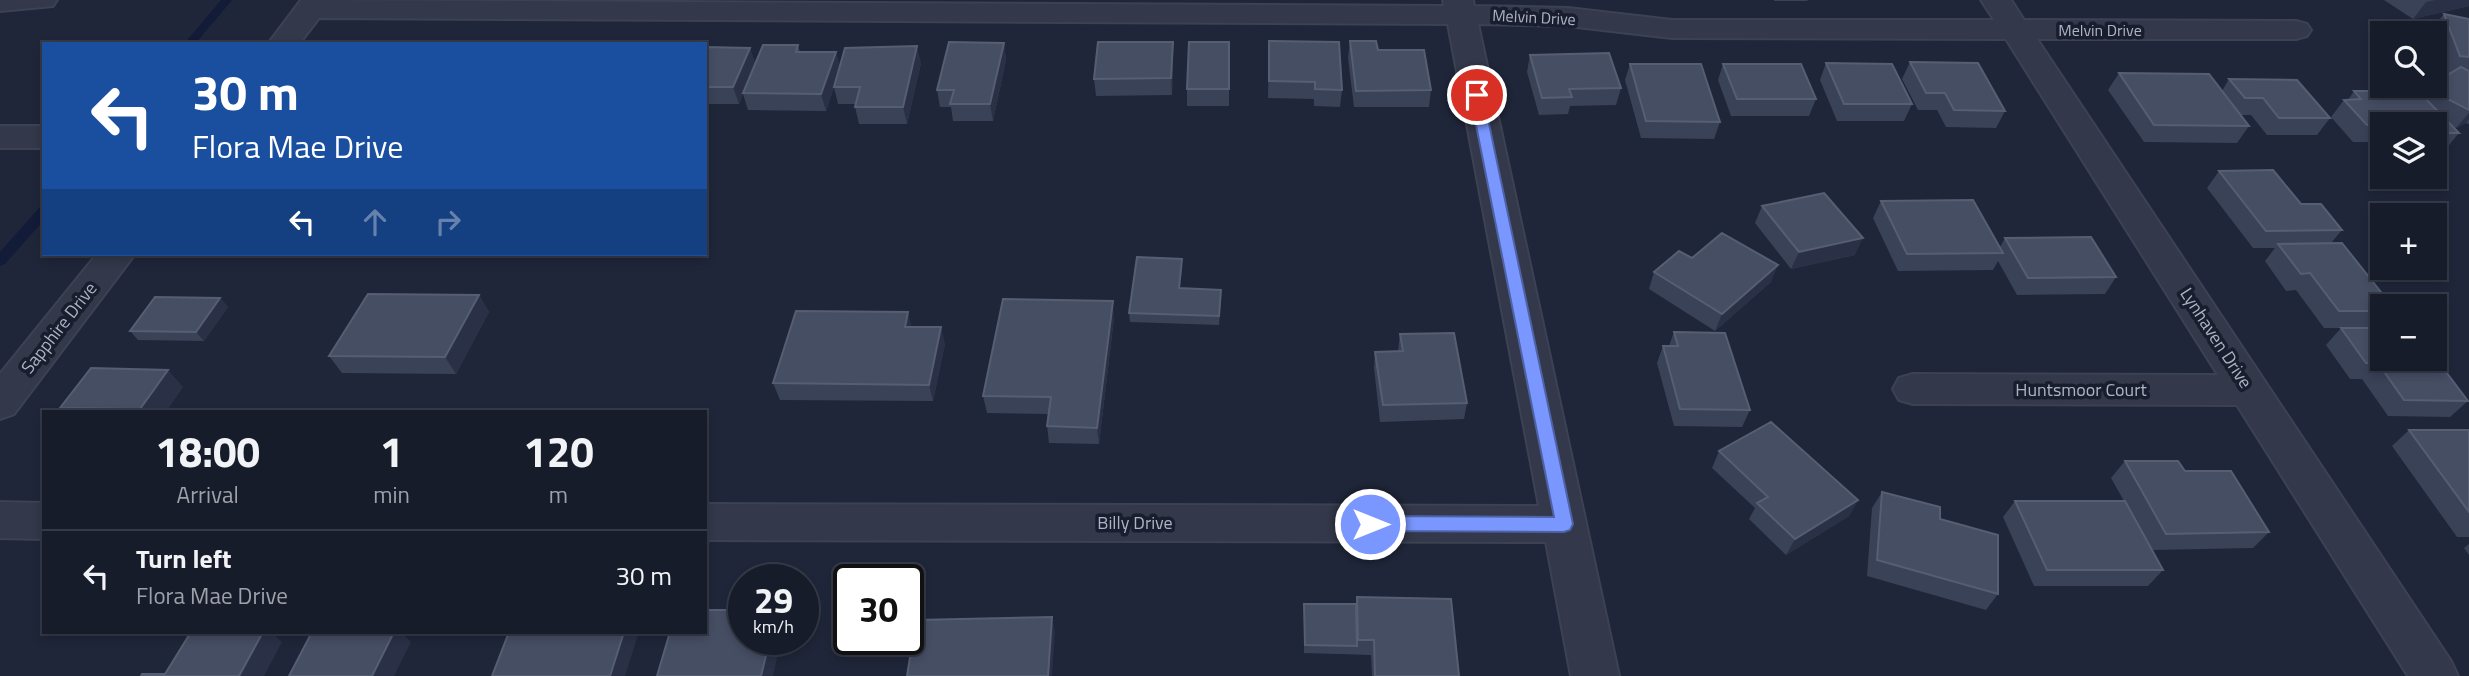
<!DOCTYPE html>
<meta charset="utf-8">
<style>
body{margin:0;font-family:"Titillium Web",sans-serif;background:#202533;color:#f1f3f6;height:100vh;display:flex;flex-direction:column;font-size:26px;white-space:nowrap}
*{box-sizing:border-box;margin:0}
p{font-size:23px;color:#9ea1a9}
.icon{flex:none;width:38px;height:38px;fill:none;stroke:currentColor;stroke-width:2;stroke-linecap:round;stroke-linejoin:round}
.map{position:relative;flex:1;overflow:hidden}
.sheet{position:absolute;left:42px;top:410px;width:665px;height:224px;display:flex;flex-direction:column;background:#171c2b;border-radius:0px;box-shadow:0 4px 10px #0003,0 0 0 2px #363a47}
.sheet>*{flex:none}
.hud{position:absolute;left:42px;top:42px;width:665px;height:214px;border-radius:0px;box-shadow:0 4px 10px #0003,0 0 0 2px #363a47;background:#1a4fa0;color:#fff;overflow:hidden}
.controls{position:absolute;left:2370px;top:21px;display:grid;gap:14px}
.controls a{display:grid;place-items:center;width:77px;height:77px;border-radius:0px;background:#171c2b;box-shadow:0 4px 10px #0003,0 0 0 2px #363a47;font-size:35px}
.speed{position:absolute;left:728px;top:564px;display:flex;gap:14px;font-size:35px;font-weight:700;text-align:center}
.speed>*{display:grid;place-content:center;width:91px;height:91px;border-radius:50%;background:#171c2b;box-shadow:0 4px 10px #0003,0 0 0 2px #363a47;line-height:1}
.speed small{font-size:18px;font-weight:400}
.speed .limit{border:4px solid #111;border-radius:10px;background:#fff;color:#111}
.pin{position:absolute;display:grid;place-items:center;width:60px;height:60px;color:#fff;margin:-30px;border:4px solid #fff;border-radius:50%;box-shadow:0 2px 7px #0007}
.me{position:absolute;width:77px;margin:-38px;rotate:90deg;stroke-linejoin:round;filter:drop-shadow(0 0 5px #0008)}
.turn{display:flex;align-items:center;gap:24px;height:147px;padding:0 35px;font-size:32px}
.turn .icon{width:91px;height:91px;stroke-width:2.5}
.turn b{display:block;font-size:49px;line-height:60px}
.lanes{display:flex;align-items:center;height:66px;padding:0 35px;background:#0003;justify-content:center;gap:35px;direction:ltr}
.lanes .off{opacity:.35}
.eta{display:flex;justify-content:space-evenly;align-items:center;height:119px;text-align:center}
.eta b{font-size:42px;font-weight:700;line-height:49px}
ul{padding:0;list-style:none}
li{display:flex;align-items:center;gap:21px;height:91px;padding:0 35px;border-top:2px solid #363a47}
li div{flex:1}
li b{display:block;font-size:26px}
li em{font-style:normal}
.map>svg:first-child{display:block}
</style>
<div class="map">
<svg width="2469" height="676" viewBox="0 0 2469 676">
<rect width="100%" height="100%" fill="#1f2639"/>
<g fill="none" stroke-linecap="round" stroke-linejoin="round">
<path fill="#121b37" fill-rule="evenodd" d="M221,0H232L195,44H184Z
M44,207V220L5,264L0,266V252L39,208Z"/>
<defs>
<path id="minor" d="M0,0H57L53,6L0,11Z
M301,0L1444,6L1443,0H1473L1474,6L1568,8L1672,20H1994L1981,0H2011L2024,20L2296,21L2307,24L2311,30L2307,36L2296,39H2037L2451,661L2458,676H2408L2237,405L1913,404L1899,400L1893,389L1899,378L1913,374L2218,375L2006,39L1672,38L1568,26L1478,24L1619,676H1571L1546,542L705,540V504L1539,506L1448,24L319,18L299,44H268Z
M0,126H44V148H0Z
M97,254H135L14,414L0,419V374Z
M0,502L44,503V539L0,538Z"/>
</defs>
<use href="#minor" stroke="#3c4253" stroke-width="4"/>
<use href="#minor" fill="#33384a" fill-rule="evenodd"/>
</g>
<path fill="#3a4258" d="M1774,0H1808L1807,1H1774Z
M2384,0H2469V6L2413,19Z
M2444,14L2469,19V124L2466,123L2456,128L2453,126L2459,133L2445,150H2434V124H2382V151H2379L2371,142H2353L2331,117L2344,100H2348L2354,91L2392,96H2419L2426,88L2451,73H2446L2434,41V33H2431L2430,31Z
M1269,41L1342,90L1340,107L1314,106V99L1268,98Z
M1350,41L1378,50L1431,90L1429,107H1354L1348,58Z
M1229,42V106H1187V89Z
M1004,43L1006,60L993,121H953L951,107H940L937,90Z
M798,45L800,52H836L840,67L921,63L907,124H859L855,107L856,104H838L834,87L826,111L748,110L743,94L739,104H705V47L750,48L755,64Z
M1530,55L1621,88L1616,105L1570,106L1568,114L1539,115L1527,72Z
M1173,59L1172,95L1096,96L1094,79Z
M1910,62L2005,111L1996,128L1946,127L1937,110H1918L1902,79Z
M1826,63L1912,104L1904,121H1837L1820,80Z
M1630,64L1720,122L1714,139L1641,138L1625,80Z
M1723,64L1816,99L1809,116H1731L1718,80Z
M2119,73L2222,91L2229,79L2330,118L2317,135H2267L2251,115H2241L2249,126L2237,143L2144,142L2108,90Z
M2219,171L2301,204L2342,230L2331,243L2382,306V326L2380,328H2324L2296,290L2286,291L2265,261L2275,248H2253L2207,188Z
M1881,201L2000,247L2005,238L2116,277L2105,294L2017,295L1998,261L1993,270L1898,271L1873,218Z
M1762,206L1855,255L1791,269L1755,223Z
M1692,258L1771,282L1715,331L1649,289L1654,272Z
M1182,259V268L1180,288L1221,299L1219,325L1130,322L1129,313Z
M479,295L489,312L456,374L342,373L329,356Z
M220,298L228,307L204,341L138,340L130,331Z
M1114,318L1099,444L1049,443L1047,426L1048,414L987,413L983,396Z
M2341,328L2468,401L2450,417L2388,416L2362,379H2350L2326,345Z
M1674,332L1750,410L1742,427L1674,426L1657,363L1663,346H1669Z
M1400,334L1467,403L1464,419L1380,422L1374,368L1375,352L1398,351Z
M945,344L933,401L780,400L773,383Z
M183,387L166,411H63L60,408Z
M2409,430H2469V537H2457L2392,446Z
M1719,451L1858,500L1849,516L1786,555L1749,519L1755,508L1712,468Z
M2125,461L2185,471L2269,532L2253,548L2152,550L2163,570L2148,586H2034L2003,517L2015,501H2124L2111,478Z
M1882,492L1940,519L1998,594L1986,610L1867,576L1872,508Z
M2469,544V555L2464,548Z
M1357,597L1459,676H1372L1371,655L1304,653V604H1356Z"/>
<path fill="#2a3147" d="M2435,0H2469V6L2413,19L2426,2Z
M1173,42V59L1172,95L1171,78Z
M1004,43L1006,60L993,121L990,104Z
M917,46L921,63L907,124L903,107Z
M750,48L756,65L739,104L733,87Z
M836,52L840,69L826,111L821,94Z
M2469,113V119L2466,123L2456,128Z
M1863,238L1855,255L1791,269L1799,252Z
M1182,259V268L1179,297V288Z
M1778,265L1771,282L1715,331L1722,314Z
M479,295L489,312L456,374L445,357Z
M220,298L228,307L204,341L196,332Z
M1113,301L1114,318L1099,444L1097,428Z
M908,312L912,329L905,327Z
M941,327L945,344L933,401L929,385Z
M168,370L183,387L166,411H141L140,409Z
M1858,500L1849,516L1786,555L1795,539Z
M1052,617L1055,632L1052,676H1048Z
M263,632H271L282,642L264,676H239Z
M394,632H401L411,642L394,676H372Z
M624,632H639L625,676H610Z
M770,639H781L773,676H761Z"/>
<path fill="#464e64" stroke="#565e73" stroke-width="2" d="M2444,14L2469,19V57L2460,56Z
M1269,41L1339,42L1342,90L1315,89V82L1269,81Z
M1350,41H1376L1378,50H1424L1431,90L1356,91Z
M949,42L1004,43L990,104H950L954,90H937Z
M1098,42H1173L1171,78L1094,79Z
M1189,42H1229V89H1187Z
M661,43L660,44H596Z
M763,45H798L796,52H836L821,94L743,93Z
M917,46L903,107H855L860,87H834L845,48Z
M705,47L750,48L733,87H705Z
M1609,53L1621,88L1569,89L1572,97L1542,98L1530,55Z
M1910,62L1978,63L2005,111L1954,110L1945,93H1926Z
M1826,63L1892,64L1912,104H1844Z
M1630,64H1701L1720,122L1646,121Z
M1723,64H1801L1816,99H1737Z
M2461,67L2469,71V110L2426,88L2429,86H2434V83Z
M2119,73L2209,74L2249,126L2154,125Z
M2229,79L2297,80L2330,118H2279L2263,98H2245Z
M2354,91H2387L2392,96H2423L2459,133H2434V124L2367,125L2344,100L2361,99Z
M2273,170L2301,204H2321L2342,230L2266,231L2219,171Z
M1824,193L1863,238L1799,252L1762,206Z
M1973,200L2003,253L1907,254L1881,201Z
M1722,233L1778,265L1722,314L1654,272L1679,251L1692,258Z
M2091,237L2116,277L2028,278L2005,238Z
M2342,243L2392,306H2382V311H2339L2310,273L2301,274L2278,244Z
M1137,257L1182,259L1179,288L1221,290L1219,316L1129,313Z
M368,294L479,295L445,357L329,356Z
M155,297L220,298L196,332L130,331Z
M1003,299L1113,301L1097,428L1047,426L1051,397L983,396Z
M796,311L908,312L905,327H941L929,385L773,383Z
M2341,328H2382V359H2434V356L2468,401L2404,400L2378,363H2366Z
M1674,332L1725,333L1750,410L1680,409L1663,346H1678Z
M1454,333L1467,403L1383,405L1375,352L1403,351L1400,334Z
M91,368L168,370L140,409L60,408Z
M1771,422L1858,500L1795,539L1757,503L1768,497L1719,451Z
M2409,430H2469V512Z
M2125,461H2178L2185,471H2231L2269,532L2166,534Z
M1882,492L1940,507V519L1998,535V594L1877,560Z
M2015,501H2125L2163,570H2047Z
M1357,597L1451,599L1459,676H1375L1374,640H1358Z
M1304,604H1356L1357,646L1305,645Z
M744,607V639H770L761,676H657L670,632H705V610H743Z
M1052,617L1048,676H907L916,620Z
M191,632H263L239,676H141L142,674H165Z
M312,632H394L372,676H289Z
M509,632H624L610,676H492Z"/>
<path fill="#7a97ff" stroke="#4f62a6" stroke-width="2" d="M1477,91L1483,95L1573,524L1570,530L1564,532L1370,531L1364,529L1361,524L1364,518L1370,516L1554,517L1470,95Z"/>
<g text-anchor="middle" stroke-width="7" stroke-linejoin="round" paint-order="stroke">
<g font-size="16" fill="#adb3c6" stroke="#181e2e">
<text transform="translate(1534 17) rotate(3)" y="6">Melvin Drive</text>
<text x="2100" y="36">Melvin Drive</text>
</g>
<g font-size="18" fill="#adb3c6" stroke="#181e2e">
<text transform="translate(59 328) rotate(-52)" y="6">Sapphire Drive</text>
<text transform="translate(2216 338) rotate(57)" y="6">Lynhaven Drive</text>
<text x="2081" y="396">Huntsmoor Court</text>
<text x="1135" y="529">Billy Drive</text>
</g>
</g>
</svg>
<div class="controls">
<a><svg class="icon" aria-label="search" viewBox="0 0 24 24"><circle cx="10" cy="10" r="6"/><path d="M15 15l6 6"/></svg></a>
<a><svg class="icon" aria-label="layers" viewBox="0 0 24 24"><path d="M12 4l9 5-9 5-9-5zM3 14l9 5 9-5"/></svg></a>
<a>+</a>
<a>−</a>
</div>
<div class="speed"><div>29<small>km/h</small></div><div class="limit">30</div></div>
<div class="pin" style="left:1477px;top:95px;background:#d93025"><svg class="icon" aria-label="arrive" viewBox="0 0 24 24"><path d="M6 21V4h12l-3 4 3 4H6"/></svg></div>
<svg class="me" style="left:1370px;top:524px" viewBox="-20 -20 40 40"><circle r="17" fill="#7a97ff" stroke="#fff" stroke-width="3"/><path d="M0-11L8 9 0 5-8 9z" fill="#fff"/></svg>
<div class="hud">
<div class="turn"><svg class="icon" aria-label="left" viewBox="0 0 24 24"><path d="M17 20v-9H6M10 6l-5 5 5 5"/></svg><div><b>30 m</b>Flora Mae Drive</div></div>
<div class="lanes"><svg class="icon" aria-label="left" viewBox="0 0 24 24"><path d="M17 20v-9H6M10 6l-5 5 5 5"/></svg><svg class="icon off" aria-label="ahead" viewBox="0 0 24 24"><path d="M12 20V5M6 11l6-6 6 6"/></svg><svg class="icon off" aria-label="right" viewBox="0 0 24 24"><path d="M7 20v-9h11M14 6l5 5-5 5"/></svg></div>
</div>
<section class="sheet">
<div class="eta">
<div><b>18:00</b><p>Arrival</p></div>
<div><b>1</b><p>min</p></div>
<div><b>120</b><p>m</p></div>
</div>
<ul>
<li><svg class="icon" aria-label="left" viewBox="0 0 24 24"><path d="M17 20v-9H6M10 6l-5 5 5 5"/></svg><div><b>Turn left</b><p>Flora Mae Drive</p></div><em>30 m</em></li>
</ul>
</section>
</div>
